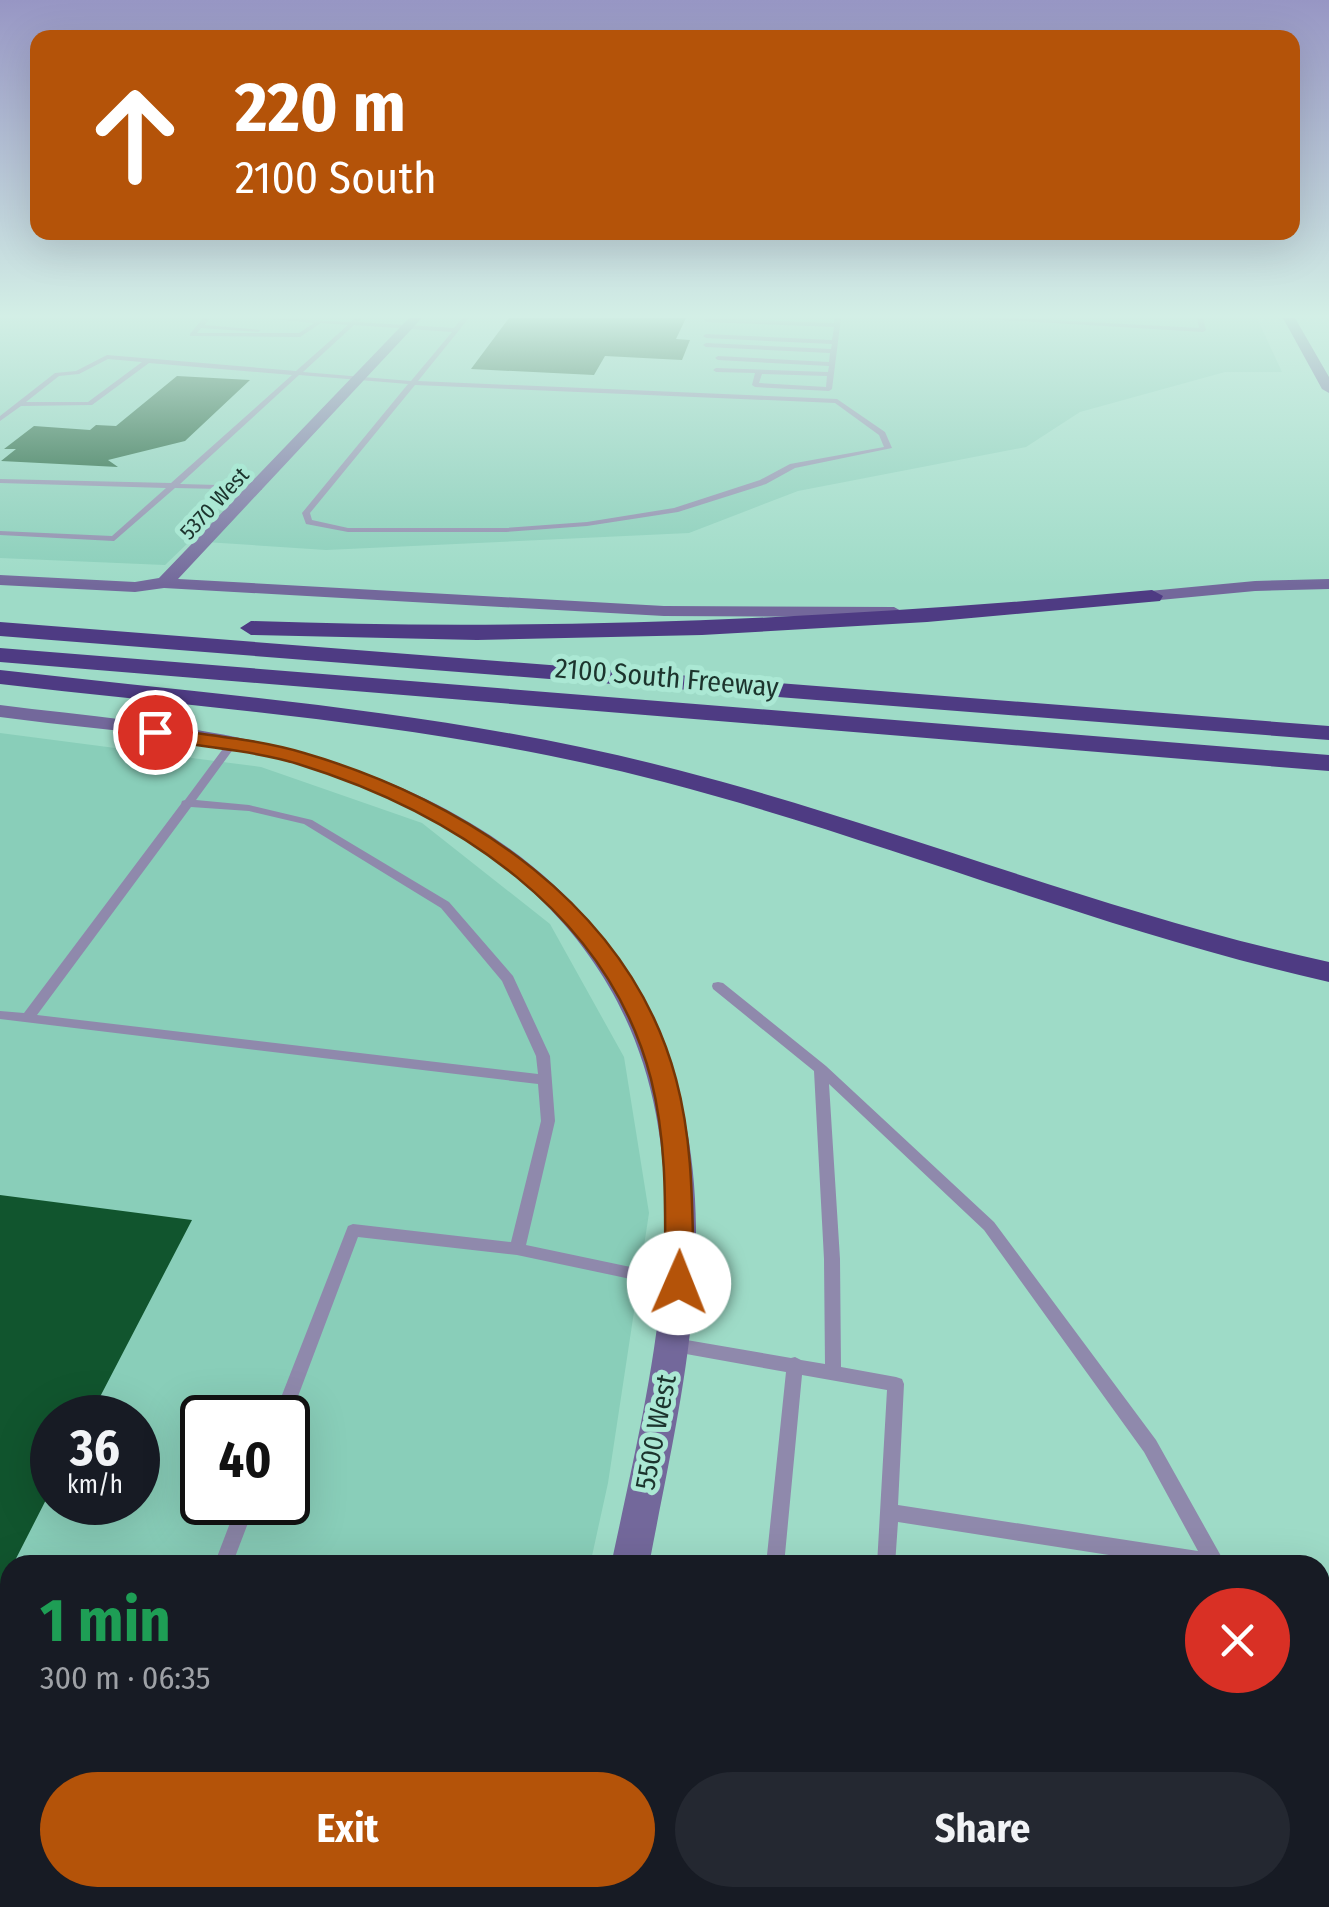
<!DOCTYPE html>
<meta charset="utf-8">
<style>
body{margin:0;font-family:"Fira Sans Condensed",sans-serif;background:#242831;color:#f1f3f6;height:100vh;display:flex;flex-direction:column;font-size:38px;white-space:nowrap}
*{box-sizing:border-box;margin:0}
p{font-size:32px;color:#9ea1a6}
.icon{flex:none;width:55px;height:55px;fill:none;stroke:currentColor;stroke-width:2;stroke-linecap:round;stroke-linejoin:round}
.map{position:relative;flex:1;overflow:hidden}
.drawer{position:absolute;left:0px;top:1555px;width:1330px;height:352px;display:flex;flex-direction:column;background:#171b24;border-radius:30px 30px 0 0;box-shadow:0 10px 40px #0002}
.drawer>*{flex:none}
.top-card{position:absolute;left:30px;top:30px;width:1270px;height:210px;border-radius:20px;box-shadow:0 10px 40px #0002;background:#b45309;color:#fff;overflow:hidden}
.speed{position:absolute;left:30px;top:1395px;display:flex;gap:20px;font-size:50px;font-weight:700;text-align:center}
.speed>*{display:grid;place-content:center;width:130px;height:130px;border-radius:50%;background:#171b24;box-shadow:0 10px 40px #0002;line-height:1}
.speed small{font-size:25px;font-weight:400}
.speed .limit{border:5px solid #111;border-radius:15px;background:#fff;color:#111}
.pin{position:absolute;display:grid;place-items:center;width:85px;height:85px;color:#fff;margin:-42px;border:5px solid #fff;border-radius:50%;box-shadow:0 2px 10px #0007}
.me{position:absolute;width:110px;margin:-55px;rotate:1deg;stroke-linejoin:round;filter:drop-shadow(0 0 8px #0008)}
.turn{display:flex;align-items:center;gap:35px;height:210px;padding:0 40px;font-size:45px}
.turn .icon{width:130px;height:130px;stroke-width:2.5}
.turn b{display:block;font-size:70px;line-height:85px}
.round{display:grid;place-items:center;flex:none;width:105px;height:105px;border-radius:52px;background:#242831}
.overview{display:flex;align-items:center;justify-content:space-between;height:170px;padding:0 40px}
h1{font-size:60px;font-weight:700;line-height:75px;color:#1e9e55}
.button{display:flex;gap:20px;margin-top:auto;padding:20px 40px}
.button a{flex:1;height:115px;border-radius:60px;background:#b45309;color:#fff;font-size:40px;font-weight:700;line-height:115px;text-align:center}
.button a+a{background:#242831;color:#f1f3f6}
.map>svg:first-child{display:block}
</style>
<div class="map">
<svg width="1329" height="1907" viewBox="0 0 1329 1907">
<rect width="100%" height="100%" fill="#9edbc7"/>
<path fill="#89ceb9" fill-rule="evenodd" d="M0,318H1257L1282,372H1225L1080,412L1026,447L798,491L689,533L326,550L190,541L165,565L0,558Z
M0,733L261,767L422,823L550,924L624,1057L649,1213L608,1483L590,1565H10V1898H518L515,1907H0ZM52,1418H138V1502H52ZM202,1418H288V1502H202Z"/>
<path fill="#11552e" d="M509,318H686L676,339L690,340L682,360L605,356L594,375L471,369Z
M177,376L250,380L185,441L108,460L118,467L1,461L16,449H4L34,426L90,430L96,425L116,426Z
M0,1195L192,1220L89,1418H52V1488L0,1590Z"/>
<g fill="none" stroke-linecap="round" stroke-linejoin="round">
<path fill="#8f89ac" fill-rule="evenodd" d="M203,318H210L205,325L261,330L258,332L201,328L197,333H299L314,323L263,318L351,322L355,318H362L358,322L454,328L462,318H469L418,381L837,399L885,432L892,448L795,468L766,484L678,512L587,526L506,532H348L306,524L302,513L408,384L299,375L180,484L259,486H262V490L175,488L114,541L0,535V531L112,536L166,488L0,483V479L171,483L292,375L149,363L92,405L21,406L0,421V416L55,373L76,371L107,355L296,371L348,325L321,323L300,337L190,336V334ZM354,325L452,332L411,381L303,372ZM108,359L142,362L88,402H26L59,376L79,374ZM415,385L835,403L879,435L884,447L790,464L760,480L674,508L587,522L506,528H348L312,520L310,513Z
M706,318L834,323L835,318H841L832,389L829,391L755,387L752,385L755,373L716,372L713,370L716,368L828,372L829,366L718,360L715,358L718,356L829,362L830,353L706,347L703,345L706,343L831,349L832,344L706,338L703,336L706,334L832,340L834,327L707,322L704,320ZM762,374L827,376L826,387L759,383Z
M968,318H1015L1199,328L1197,318H1203L1206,330L1203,332Z
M232,741L237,744L196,800L249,805L312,820L449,902L513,976L550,1056L555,1121L526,1245L678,1277L684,1278L686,1283L684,1288L678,1289L517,1255L358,1237L288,1423V1418H273L348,1226L353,1224L511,1242L541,1121L538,1084L0,1019V1011L24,1013L181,804L182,801L185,800L228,742ZM191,807L249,811L304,824L441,908L502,981L536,1056L538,1074L37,1015Z
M718,982L723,983L826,1066L994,1222L1156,1440L1221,1556L1224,1557L1225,1565H1173L898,1522L895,1565H877L887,1390L802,1375L784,1565H766L786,1372L675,1352L669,1350L667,1345L669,1340L675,1338L791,1358L795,1357L801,1360L825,1364L824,1259L814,1071L713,989L712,986L713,983ZM829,1084L984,1230L1144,1452L1198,1551L898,1505L904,1384L902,1379L896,1377L841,1367L840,1259Z
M238,1502H256L232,1565H214Z
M1320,1642L1329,1647V1669L1320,1664Z
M83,1898H105L101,1907H79Z
M732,1898H754L753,1907H731Z
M852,1898H874V1907H852Z
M1257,1898H1279L1280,1907H1258Z"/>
<path fill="#73689b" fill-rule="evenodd" d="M409,318H422L178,579L664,606L894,607L903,612L894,617L664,616L164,588L135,592L0,585V575L135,582L159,578Z
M1283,318H1295L1329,377V393L1322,389Z
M1329,579V589L1255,591L1128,603L1119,598L1128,593L1255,581Z
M0,705C102,718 207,725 306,754C543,821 694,975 696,1228C697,1343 670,1453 649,1565H611C660,1334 731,1081 536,895C468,831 381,788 292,762C197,735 97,730 0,717Z
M542,1898H586L585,1907H541Z"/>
<path fill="#4e3b83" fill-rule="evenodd" d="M1152,590L1163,596L1160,601L927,622L702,635L477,640L251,635L240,628L251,621C553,632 852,618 1152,590Z
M0,622L1329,726V740L0,636Z
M0,648L1329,755V771L0,662Z
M0,670C227,696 457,712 678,770C898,827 1107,914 1329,962V982C1102,931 889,841 664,782C447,725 222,710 0,684Z"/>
</g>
<linearGradient id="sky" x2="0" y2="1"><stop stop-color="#9796c4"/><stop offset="0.54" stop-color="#d3efe6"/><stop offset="1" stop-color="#d3efe6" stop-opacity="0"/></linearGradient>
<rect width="1329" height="585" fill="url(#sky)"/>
<path fill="#b45309" stroke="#753606" stroke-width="2.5" d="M155,727C204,735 257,739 304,753C466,800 630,907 676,1079C694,1146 692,1214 694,1283L689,1291H669L665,1283C665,1214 668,1146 651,1079C608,912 453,812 298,764C250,749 197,748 148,736V729Z"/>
<g text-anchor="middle" stroke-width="10" stroke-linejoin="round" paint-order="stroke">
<g font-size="22" fill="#1c342d" stroke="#abe8d4">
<text transform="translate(214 503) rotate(-47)" y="8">5370 West</text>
</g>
<g font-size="28" fill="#1c342d" stroke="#abe8d4">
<text transform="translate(667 677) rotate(5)" y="10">2100 South Freeway</text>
<text transform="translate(655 1432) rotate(-79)" y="10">5500 West</text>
</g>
</g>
</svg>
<div class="speed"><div>36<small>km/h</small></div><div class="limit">40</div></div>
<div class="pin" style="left:155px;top:732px;background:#d93025"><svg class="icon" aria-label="arrive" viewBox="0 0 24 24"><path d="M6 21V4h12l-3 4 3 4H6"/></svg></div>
<svg class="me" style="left:679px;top:1283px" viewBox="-20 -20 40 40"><circle r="19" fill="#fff"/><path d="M0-13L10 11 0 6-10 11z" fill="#b45309"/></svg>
<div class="top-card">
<div class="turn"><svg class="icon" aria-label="ahead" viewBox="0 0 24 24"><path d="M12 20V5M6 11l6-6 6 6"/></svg><div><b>220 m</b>2100 South</div></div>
</div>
<section class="drawer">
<div class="overview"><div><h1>1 min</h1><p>300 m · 06:35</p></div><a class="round" style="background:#d93025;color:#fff"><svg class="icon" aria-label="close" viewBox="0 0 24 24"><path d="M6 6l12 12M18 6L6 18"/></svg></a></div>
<div class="button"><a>Exit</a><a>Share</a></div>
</section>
</div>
